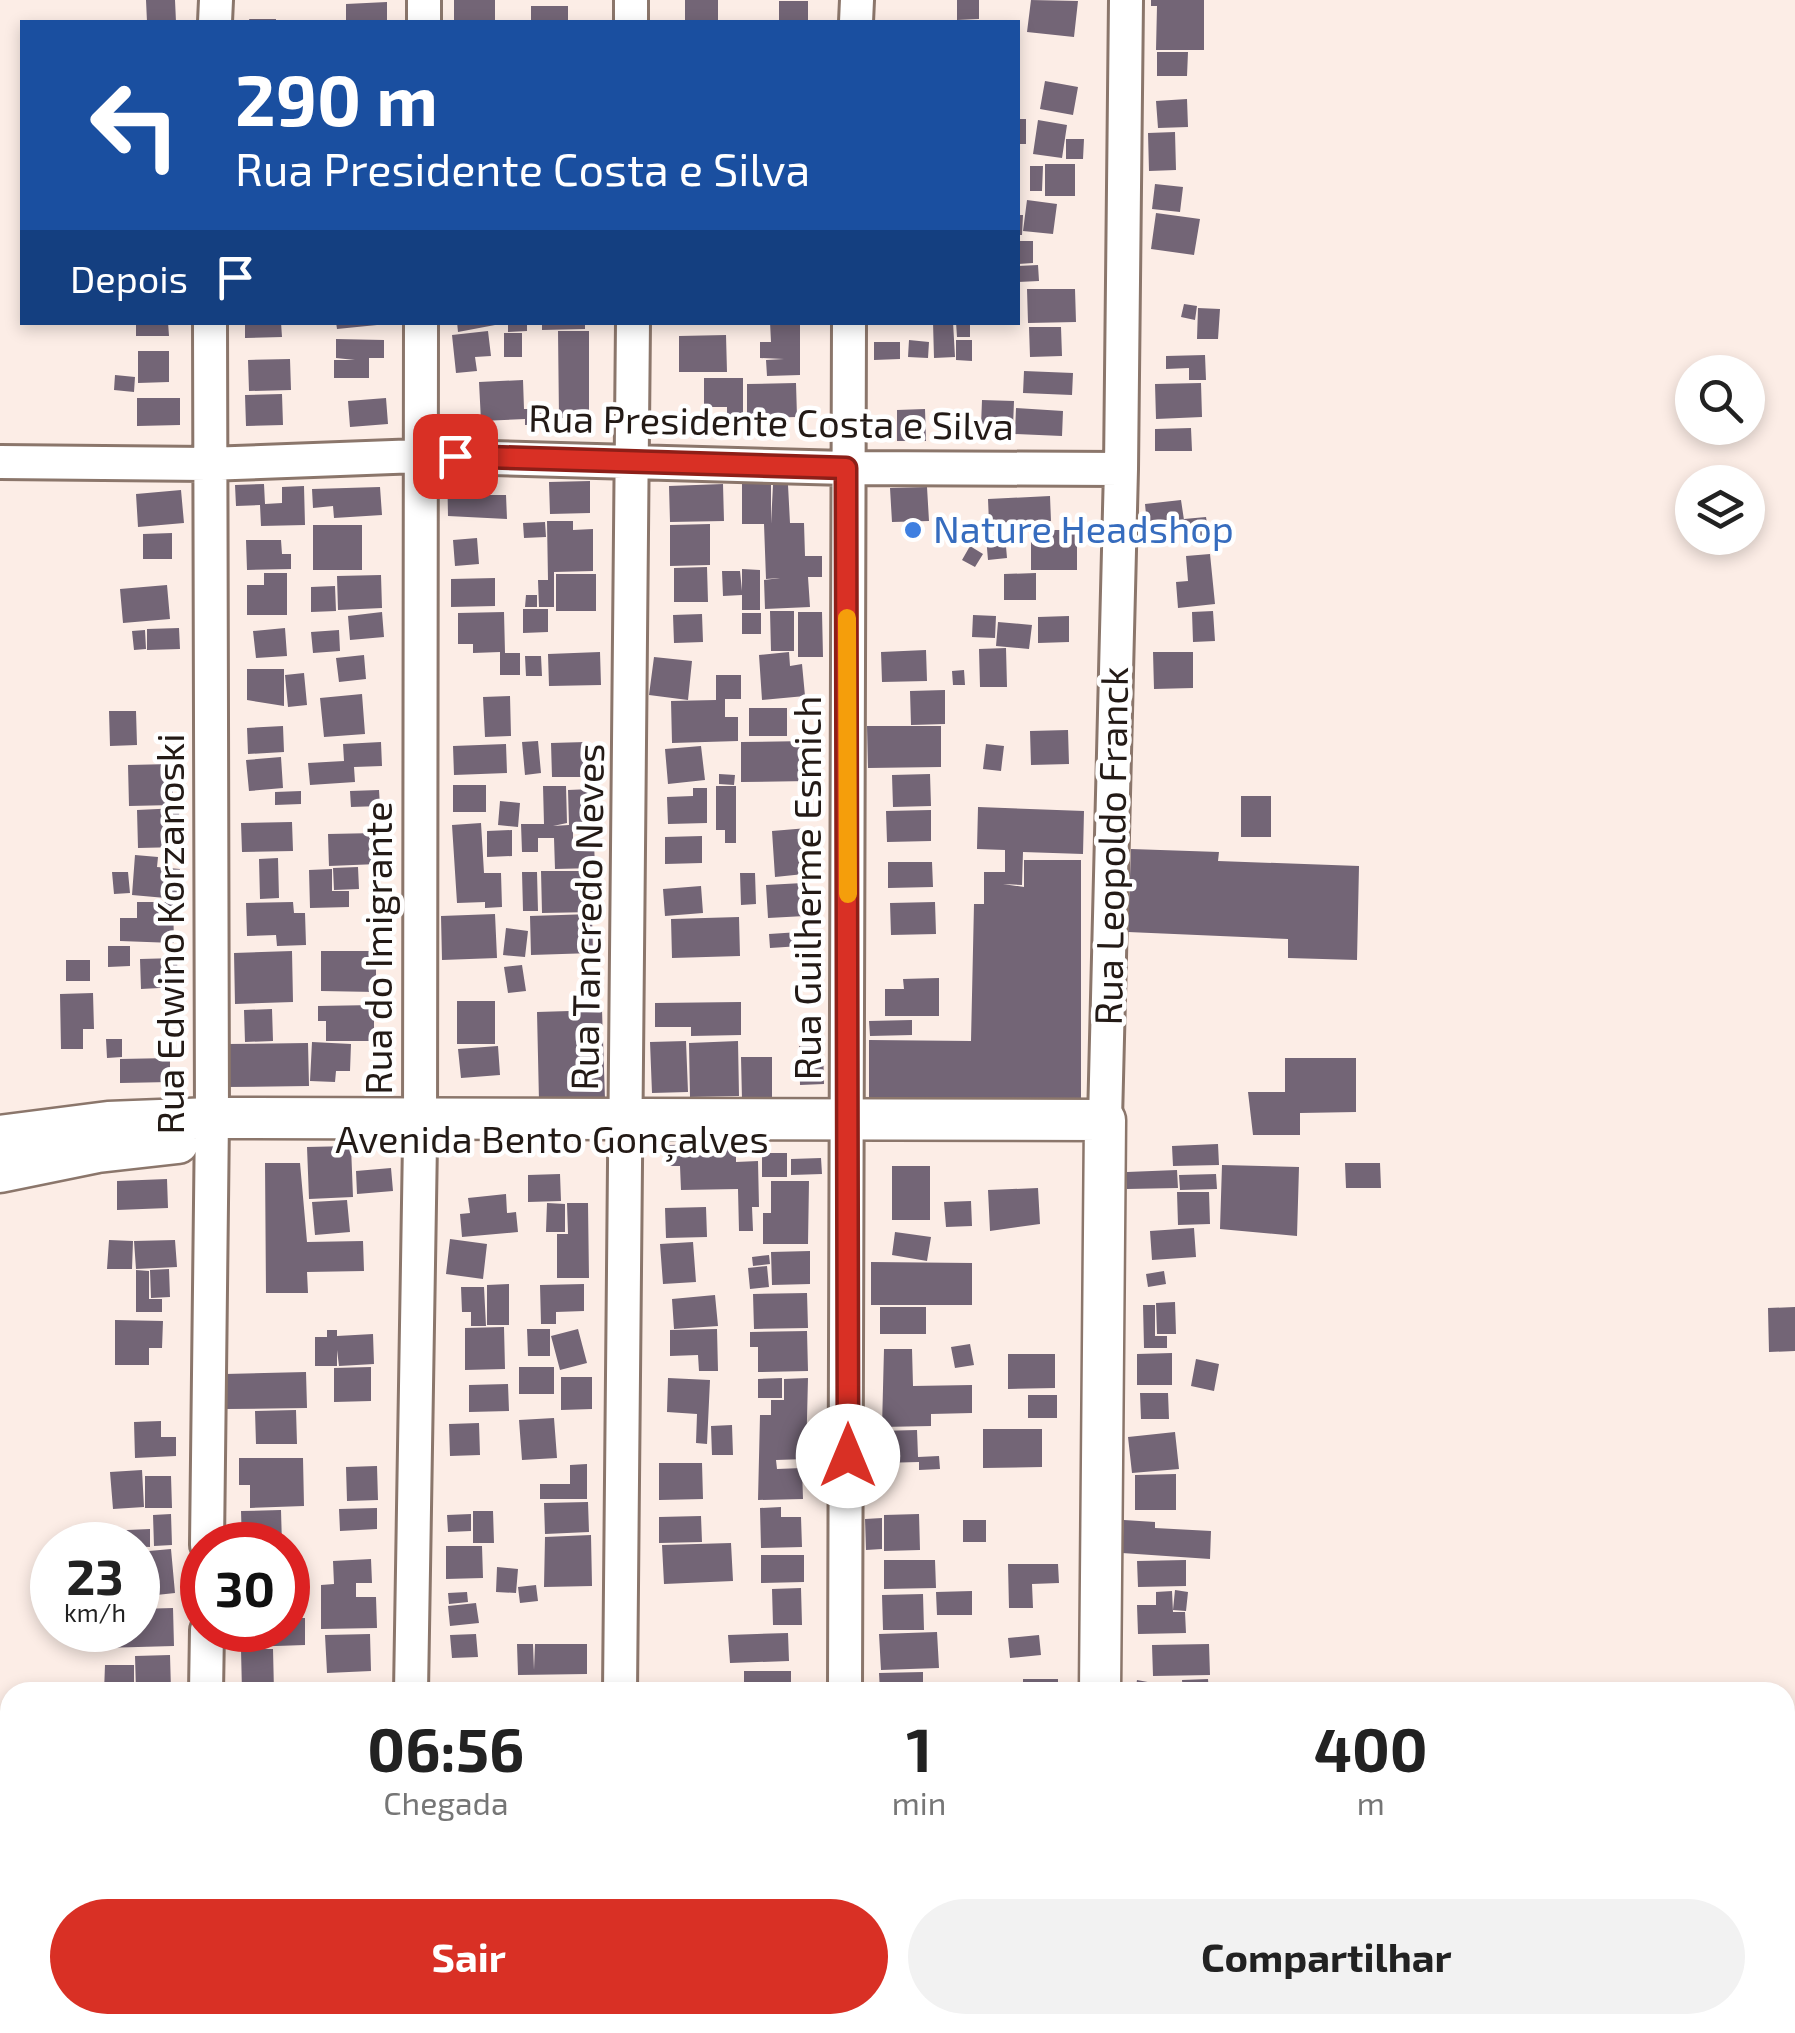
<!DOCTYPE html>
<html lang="pt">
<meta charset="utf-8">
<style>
body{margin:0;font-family:"Exo 2",sans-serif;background:#f2f2f2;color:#222;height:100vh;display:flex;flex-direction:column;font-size:38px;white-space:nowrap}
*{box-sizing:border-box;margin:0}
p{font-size:32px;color:#767676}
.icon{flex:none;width:55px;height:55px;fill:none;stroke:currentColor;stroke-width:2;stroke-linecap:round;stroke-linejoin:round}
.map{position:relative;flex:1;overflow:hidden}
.sheet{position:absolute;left:0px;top:1682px;width:1795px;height:352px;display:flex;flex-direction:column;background:#fff;border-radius:30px 30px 0 0;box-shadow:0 5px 15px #0003}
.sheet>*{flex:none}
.hud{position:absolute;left:20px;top:20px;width:1000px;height:305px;border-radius:0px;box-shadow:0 5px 15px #0003;background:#1a4fa0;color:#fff;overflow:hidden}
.tools{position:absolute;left:1675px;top:355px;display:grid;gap:20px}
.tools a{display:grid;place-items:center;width:90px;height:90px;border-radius:50%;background:#fff;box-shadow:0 5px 15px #0003;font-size:50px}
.speed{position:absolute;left:30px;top:1522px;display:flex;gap:20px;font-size:50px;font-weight:700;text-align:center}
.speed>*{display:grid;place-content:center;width:130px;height:130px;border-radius:50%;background:#fff;box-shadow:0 5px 15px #0003;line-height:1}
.speed small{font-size:25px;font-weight:400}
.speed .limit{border:15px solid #d22;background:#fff;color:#111}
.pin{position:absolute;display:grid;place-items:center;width:85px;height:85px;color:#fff;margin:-42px;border-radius:20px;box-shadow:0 5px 15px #0006}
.me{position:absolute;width:110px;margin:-55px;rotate:0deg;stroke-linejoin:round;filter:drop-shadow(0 0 8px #0008)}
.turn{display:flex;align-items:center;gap:35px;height:210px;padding:0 50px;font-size:45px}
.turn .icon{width:130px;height:130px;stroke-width:2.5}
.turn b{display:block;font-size:70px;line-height:85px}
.then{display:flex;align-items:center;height:95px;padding:0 50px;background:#0003;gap:20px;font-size:38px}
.eta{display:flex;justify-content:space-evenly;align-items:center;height:170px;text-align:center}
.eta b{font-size:60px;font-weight:700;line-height:70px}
.primary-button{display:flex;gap:20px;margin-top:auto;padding:20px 50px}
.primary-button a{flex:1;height:115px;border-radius:60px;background:#d93025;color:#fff;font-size:40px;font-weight:700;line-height:115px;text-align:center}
.primary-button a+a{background:#f2f2f2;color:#222}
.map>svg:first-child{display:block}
</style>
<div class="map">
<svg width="1795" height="2033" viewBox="0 0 1795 2033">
<rect width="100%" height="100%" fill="#fcede6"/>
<path fill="#736576" d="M146,0H175L176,22H147Z
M454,0H495V22H454Z
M685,0H718V22H685Z
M957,0H979V19L957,20Z
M1031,0L1078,1L1074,37L1027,32Z
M1151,0H1204V50H1156L1157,6H1151Z
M779,1H808V22H779Z
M387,2V22H346V4Z
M531,6H568V22H531Z
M249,19H276V22H250Z
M1157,52H1188L1187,76H1157Z
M1045,81L1078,87L1073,115L1040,109Z
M1187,99L1188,127L1158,128L1156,101Z
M1018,119H1026V144H1018Z
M1038,120L1067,125L1062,158L1033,154Z
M1175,132L1176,170L1149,171L1148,133Z
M1066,139H1084L1083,159H1066Z
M1045,164H1075V196H1045Z
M1030,166H1043L1042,191H1030Z
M1155,184L1183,187L1180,212L1152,209Z
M1027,200L1057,204L1053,234L1023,231Z
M1156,213L1200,219L1194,255L1151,249Z
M1018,215H1023L1022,235H1018Z
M1018,241H1033V263L1018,264Z
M1038,265L1039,281L1018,282V266Z
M1027,289H1075L1076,322L1028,323Z
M1184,304L1197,306L1195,320L1181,317Z
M1198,308L1220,309L1218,339H1197Z
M136,322H168L169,336H136Z
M245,322H281L282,337L245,338Z
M336,322H376L377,325L337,329Z
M457,322H494L495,325L458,332Z
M508,322H527V331L508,332Z
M542,322H585V329L542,330Z
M770,322H800V375L767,376L766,360L784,359L760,358V342H771Z
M933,322H953L955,357L934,358Z
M956,322H970V337H957Z
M1029,327H1061L1062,356L1030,357Z
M488,331L491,356L475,357L477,371L456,373L452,335Z
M558,331H589V418H559Z
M504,333H522V357H504Z
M726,335L727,372H679V336Z
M336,339L384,340V358H369V378H334V360H355L336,358Z
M909,340L929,342L928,358L908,357Z
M956,340H972V361L956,360Z
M874,342H900V359L874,360Z
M138,351H169V382L138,383Z
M1205,355L1206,380H1189V368L1166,369V356Z
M290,359L291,390L249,391L248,360Z
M1024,371L1073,373L1072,395L1023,393Z
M115,375L135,377L134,392L114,390Z
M704,378H743V417H727V407H704Z
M523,380L524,409H549L548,425H525V419L481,421L479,382Z
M796,383L797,417L747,418V384Z
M1201,383L1202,417L1156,419L1155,384Z
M282,394L283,425L246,426L245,395Z
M137,398H180V425L137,426Z
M386,398L388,424L350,427L348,401Z
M982,400L1014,401L1013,427L981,426Z
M1016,408L1063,411L1062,436L1015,434Z
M925,409L926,441H897V410Z
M1191,428L1192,451H1155V429Z
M447,463H489L490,495H506L507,519L448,516Z
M590,481V513L550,514L549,482Z
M742,483H771V524L773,485H788L790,523H804L805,556H822V577H808L810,607L765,609L764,580L780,578L766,579L764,524H742Z
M264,484L265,504L282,503V487L304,486L305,525L261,526L260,505L236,506L235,485Z
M723,484L724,521L670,522L669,486Z
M380,487L382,515L334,518L333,506L313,508L312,489Z
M927,487L929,521L892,522L890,488Z
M181,490L184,523L138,527L136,494Z
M1050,496L1051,521L989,523L988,499Z
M1181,500L1184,520L1168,522L1169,533L1148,535L1145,504Z
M1206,517L1209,535L1186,538L1184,519Z
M547,521H573V530L593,529V571L554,572V607H539L538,580H548Z
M545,522L546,537L524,538L523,523Z
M710,524V565L670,566V525Z
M313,525H362V570H313Z
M1031,530H1077V570H1031Z
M172,533V559H143V534Z
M1005,535L1007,558L988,560L986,536Z
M477,538L479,564L455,566L453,540Z
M246,540H281L282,554H291V569L247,570Z
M970,546L983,554L975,567L962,560Z
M1210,554L1215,604L1178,608L1176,582L1188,581L1186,556Z
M707,567L708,602H674V568Z
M742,569L760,570V610H742V595L723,596L722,571H740L742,591Z
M264,573H287V615H247V585H264Z
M1036,573V600H1004V574Z
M556,574H596V611H556Z
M381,575L382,608L338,610L337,576Z
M495,578V606L451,607V579Z
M167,585L170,619L123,623L120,589Z
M335,586L336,611L311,612V587Z
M526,595H537V607H525Z
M523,609H548V632L523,633Z
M770,611H794V651H771Z
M1213,611L1215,641L1193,642L1192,612Z
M382,612L384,637L350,640L348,616Z
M504,612L505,653H520V675H500V652L473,653V644H458V613Z
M798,612H822L823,657H798Z
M742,613H761V634H742Z
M702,614L703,642L674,643L673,615Z
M973,615L996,616L995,638L972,637Z
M1069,616V642L1038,643V617Z
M998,622L1032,625L1029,649L996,646Z
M179,628L180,649L147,650V629Z
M285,628L287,656L256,658L253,631Z
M145,630L146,649L134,650L132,631Z
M339,630L340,651L313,653L311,632Z
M1006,648L1007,687H980L979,649Z
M926,650L927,681L882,682L881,652Z
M600,652L601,685L549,686L548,654Z
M789,652L790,666L802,664L805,696L762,700L759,655Z
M1153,652H1193V688L1154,689Z
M364,655L366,679L339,682L336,658Z
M525,656H541L542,676H526Z
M654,657L692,661L688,700L649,695Z
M247,669H284V706L247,700Z
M964,670L965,685H953L952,671Z
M304,673L307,705L288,707L285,675Z
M716,675H741V699H725V717H738V741L672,743L671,701L716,700Z
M945,690V724L911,725L910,691Z
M362,694L365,734L324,737L320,698Z
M510,696L511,736L485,737L483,697Z
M749,708H787V736H749Z
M109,711H136L137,745L110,746Z
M283,726L284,752L248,754L247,728Z
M867,726H941V767L868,768Z
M1068,730L1069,764L1031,765L1030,731Z
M538,741L541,773L525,775L522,742Z
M808,741L809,781L741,782V742Z
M381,742L382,766L354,767L355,782L310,785L308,763L344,761L343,744Z
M586,742L587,777H552L551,743Z
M506,744L507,773L454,775L453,746Z
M986,744L1004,746L1001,771L983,769Z
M701,746L705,780L668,784L665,749Z
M281,757L283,788L249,791L246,760Z
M172,764L173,805L129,806L128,765Z
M719,774L735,775L734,785L719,784Z
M930,774L931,806L893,807L892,775Z
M453,785H486V812H453Z
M543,786H566L567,823L553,826L569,825L568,790L592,789L593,823L573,824V842H594L595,868L555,869L554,838H538V852H522L521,824H544Z
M716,786H736V843H725V830H716Z
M693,788H707V823L668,824L667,797L693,796Z
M379,790L380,806L351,807L350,791Z
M301,791V804L275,805V792Z
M1241,796H1271V837H1241Z
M500,801L520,803L518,827L498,825Z
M978,807L1084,811L1083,854L1023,852L1022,885L1003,884L1024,887V860H1081V1106H869V1040L971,1041L974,904H984V872H1005V850L977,849Z
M179,808L180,847L138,848L137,810Z
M931,810V841L887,842L886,811Z
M292,822L293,851L242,852L241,823Z
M481,823L484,873H501L502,907L485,908V902L457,903L452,825Z
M808,828L810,859H803L804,874L775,877L772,831Z
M512,830V856L487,857V831Z
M377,833L378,864L329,866L328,834Z
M702,836V863L665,864V837Z
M1131,849L1219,852L1218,861L1359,866L1357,960L1288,958V939L1128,932Z
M135,855L158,857L157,867L180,869L177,899L132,895Z
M278,858L279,898L260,899L259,859Z
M888,862H932L933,887L888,888Z
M358,867L359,889L334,890L333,868Z
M332,869V891H349V907L310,908L309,870Z
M541,871H592L593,912L542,913Z
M112,872H128L130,893L114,894Z
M522,872H537L538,911H523Z
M740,873H755L756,904L741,905Z
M803,883L805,916L768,918L766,885Z
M701,886L703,913L665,916L663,889Z
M137,902H173L174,943L120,941V918H137Z
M293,902L294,913H305L306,945L277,946L276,935L247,936L246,903Z
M935,902L936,934L891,935L890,903Z
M495,914L497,958L442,960L441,916Z
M592,914L593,953L531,955L530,916Z
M739,917L740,956L672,958L671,919Z
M506,928L528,931L525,957L503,955Z
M815,931L816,945L770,948L769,934Z
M108,946H130V966L108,967Z
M292,951L293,1002L235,1004L234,953Z
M321,951H376V992L321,991Z
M177,958L178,987L141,989L140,959Z
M66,960H90V981H66Z
M522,965L526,991L508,993L504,967Z
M939,978V1016H885V989H904L903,979Z
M93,993L94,1029H83V1049H61L60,994Z
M457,1001H495V1044H457Z
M741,1002V1035L691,1036V1027H655V1003Z
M374,1005V1041H326V1021H318V1006Z
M272,1009L273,1041L245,1042L244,1010Z
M602,1010L605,1099L539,1101L537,1012Z
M912,1020V1035L870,1036L869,1021Z
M106,1039H122V1057L107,1058Z
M686,1041L688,1092L652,1093L650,1042Z
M738,1041L739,1096L690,1097L689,1043Z
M312,1042L351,1044L350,1071H336L335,1082L310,1081Z
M308,1043L309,1086L227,1087L226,1044Z
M498,1046L500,1075L461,1078L458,1049Z
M799,1046H823L824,1084L800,1085Z
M741,1057H772V1099L742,1100Z
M170,1058V1082L120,1083V1059Z
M1285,1058H1356V1112L1300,1113V1135H1253L1248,1092H1285Z
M736,1143V1162L758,1161L759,1207H752L753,1231H739L738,1189L681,1190L680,1166H669V1145Z
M1218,1144L1219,1165L1173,1166L1172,1146Z
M351,1146L353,1197L309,1199L307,1147Z
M762,1153H787V1177H762Z
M821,1158L822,1174L791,1175V1159Z
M265,1163H300L307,1242L363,1241L364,1271L307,1272L308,1293H266Z
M1345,1163H1380L1381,1188H1346Z
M1222,1165L1299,1167L1297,1236L1220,1229Z
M892,1166H930V1220H892Z
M391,1168L393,1191L357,1194L356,1171Z
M1177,1170L1178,1188L1127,1189V1172Z
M560,1174L561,1201L528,1202V1175Z
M1216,1174L1217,1189L1180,1190L1179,1175Z
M167,1179L168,1208L117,1210V1181Z
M771,1181H809L808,1244H763V1213H771Z
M1038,1188L1040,1224L990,1231L988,1190Z
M1177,1192H1209L1210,1224L1178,1225Z
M506,1194L507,1213L516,1212L518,1232L462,1237L460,1214L470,1213L468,1198Z
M347,1200L350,1232L315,1235L312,1202Z
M971,1201L972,1226L946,1227L944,1202Z
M547,1203L565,1204V1232H546Z
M567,1203H588L589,1278H557V1234H568Z
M706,1207L707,1237L666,1238L665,1208Z
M1194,1228L1196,1257L1152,1260L1150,1231Z
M895,1232L931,1237L927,1261L892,1255Z
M450,1239L487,1244L483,1279L446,1274Z
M109,1240L133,1241L132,1269H107Z
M175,1240L177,1267L136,1269L134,1241Z
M693,1242L696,1282L663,1284L660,1244Z
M810,1251V1284L772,1285L771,1252Z
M769,1255L770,1264L753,1266L752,1257Z
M871,1262L972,1263V1305H871Z
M767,1266L769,1287L750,1289L748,1268Z
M169,1269L170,1297L151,1298L150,1270Z
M136,1270L149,1271V1299H162V1312H136Z
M1164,1271L1166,1284L1148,1287L1146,1274Z
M509,1284V1325H487V1285Z
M584,1284V1311L556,1312V1324H541L540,1285Z
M461,1287H484L486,1326H471V1312H462Z
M807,1293L808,1328L754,1329L753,1294Z
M715,1295L718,1326L674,1329L672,1299Z
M1175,1302L1176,1334H1157L1156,1303Z
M1143,1305H1155V1336H1167V1348H1144Z
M880,1307H926V1334H880Z
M1795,1307V1351L1769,1352L1768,1308Z
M115,1320L163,1321L162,1348H149V1365H115Z
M504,1327L505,1369L465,1370V1328Z
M527,1329H550V1356H528Z
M578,1329L587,1363L560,1370L551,1336Z
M717,1329L718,1371H699L698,1355L670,1356V1330Z
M327,1330H337V1336L373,1334L374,1364L339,1366L337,1350V1366H315V1337H327Z
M807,1331L808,1371L758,1372V1347H750V1332Z
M970,1344L974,1365L955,1368L951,1347Z
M884,1349H912L913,1386L972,1385V1413L931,1414V1426L882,1427Z
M1172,1353V1385H1137V1354Z
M1008,1354H1055V1388L1008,1389Z
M1196,1359L1219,1364L1214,1391L1191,1386Z
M371,1367V1401L334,1402V1368Z
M519,1367H554V1394H519Z
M306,1372L307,1408L226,1409L225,1374Z
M561,1377H592V1409L561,1410Z
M668,1378L710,1380L707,1444L696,1443L697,1414L667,1412Z
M782,1378V1398H758V1379Z
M808,1378L806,1459L776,1460L777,1469L802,1468L803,1499L758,1500L760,1415H771V1400H784V1379Z
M508,1384L509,1411L469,1412V1385Z
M1140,1393H1168L1169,1419H1141Z
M1028,1395H1057V1418H1028Z
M296,1410L297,1444H256L255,1411Z
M554,1418L557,1458L522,1460L519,1420Z
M161,1421V1437H176V1456L135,1458L134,1422Z
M479,1423L480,1455L450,1456L449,1424Z
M732,1425L733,1455H712L711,1426Z
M983,1429H1042V1467L983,1468Z
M917,1430L918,1457L939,1456L940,1469L919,1470V1462L880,1463L879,1431Z
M1175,1432L1179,1469L1132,1473L1128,1437Z
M239,1458H303L304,1506L250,1508V1485H239Z
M659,1463H702L703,1499L659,1500Z
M587,1464V1499H540V1484H570V1465Z
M377,1466L378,1500L347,1501L346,1467Z
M142,1470L144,1507L113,1509L110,1472Z
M1176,1474V1510H1135V1475Z
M145,1476H171L172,1508H145Z
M588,1502L589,1532L545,1534L544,1503Z
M781,1507V1517H801L802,1547L761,1548L760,1508Z
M377,1508V1529L340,1531L339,1509Z
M281,1510L282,1545H242L241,1511Z
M473,1511H493L494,1543H473Z
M171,1514L172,1545L154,1546L153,1515Z
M471,1514V1531L448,1532L447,1515Z
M919,1514L920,1550L884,1551V1515Z
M701,1516L702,1542L659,1543V1517Z
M882,1518V1549L866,1550L865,1519Z
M963,1520H986V1542H963Z
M1124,1520L1155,1522V1528L1211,1531L1210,1559L1122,1553Z
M150,1529V1547L105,1545V1531Z
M591,1535L592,1586L544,1587L545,1537Z
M731,1543L733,1581L664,1584L662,1545Z
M446,1546H482L483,1578L446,1579Z
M171,1549L175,1593L138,1597V1567H141L138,1552Z
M761,1555H804V1582L761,1583Z
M371,1559L372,1583H356V1597H376L377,1628L321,1629V1585L334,1584L333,1561Z
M884,1560H935L936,1588L884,1589Z
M1186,1560V1586L1138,1587L1137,1561Z
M1008,1564H1058L1059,1583L1032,1584L1033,1608H1009Z
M497,1567L518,1569L516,1593L496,1592Z
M536,1585L538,1601L520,1603L518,1587Z
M801,1588L802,1625H773L772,1589Z
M1175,1590L1188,1592L1186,1611L1173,1610Z
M972,1591V1615H937L936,1592Z
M1172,1591L1173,1612H1185L1186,1633L1138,1634L1137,1605H1156V1592Z
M467,1592L468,1602L449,1604L448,1593Z
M923,1594L924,1630H883L882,1595Z
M476,1603L479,1623L450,1626L448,1606Z
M173,1608L174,1646L102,1648V1630H138V1609Z
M288,1618H305V1645L250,1647V1634L235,1635V1630H288Z
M937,1632L939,1668L881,1670L879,1634Z
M788,1633L789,1661L730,1663L728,1635Z
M370,1634L371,1671L327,1673L325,1635Z
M476,1634L478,1657L452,1658L450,1635Z
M1039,1635L1041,1655L1010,1658L1008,1638Z
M517,1644H533L534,1670L535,1644H587V1674L518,1675Z
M1209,1644L1210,1675L1153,1676L1152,1645Z
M241,1649H273L274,1692H242Z
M170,1655L171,1690H136L135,1656Z
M105,1665H134V1692H104Z
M744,1671H791V1692H744Z
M923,1672V1692H880L879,1673Z
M1023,1679H1058V1692H1023Z
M1208,1679L1209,1692H1183L1182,1680Z
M1137,1680L1169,1686L1168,1692H1135Z
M517,1683H536L537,1692H517Z
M578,1685V1692H543V1686Z
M251,2025H284L285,2033H252Z
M300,2025H340V2033H301Z
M369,2025L370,2033H342L341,2028Z
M441,2025H481V2033H442Z
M644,2025H676V2033L644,2031Z
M679,2025H729V2033H679Z
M757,2025H791L792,2033H757Z
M871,2025H901L902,2033H871Z
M983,2025L984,2033H947V2026Z
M918,2027H945V2033H918Z"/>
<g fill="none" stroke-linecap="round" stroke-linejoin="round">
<defs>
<path id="minor" d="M631,0V22
M215,22L216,0
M424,22V0
M856,22L857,0
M0,462L207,464L419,456L846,468L1121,469
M1105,1120L1121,469L1126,0
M207,1545L212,1118L210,322
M206,1692L207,1630
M411,1692L420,1142L421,322
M620,1692L633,322
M845,1692L849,322
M203,2025V2033
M618,2025V2033
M406,2033V2025
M843,2033V2025"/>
<path id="major" d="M0,1136L108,1122L212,1118L1105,1120L1100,1692
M0,1172L98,1152L178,1143
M1095,2033L1096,2025"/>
</defs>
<use href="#minor" stroke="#8b766b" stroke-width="38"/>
<use href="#major" stroke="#8b766b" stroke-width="45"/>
<use href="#minor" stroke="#fff" stroke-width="32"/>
<use href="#major" stroke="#fff" stroke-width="40"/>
</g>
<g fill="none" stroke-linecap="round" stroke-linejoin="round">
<defs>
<path id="route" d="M455,456L846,468L848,1456"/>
</defs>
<use href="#route" stroke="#8d1f18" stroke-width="25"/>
<use href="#route" stroke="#d93025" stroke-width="18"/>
<path stroke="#f59e0b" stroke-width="18" d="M847,618L848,894"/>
</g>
<circle fill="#3f7fe0" stroke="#fff" stroke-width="4" cx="913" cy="530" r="10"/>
<g text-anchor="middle" stroke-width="9" stroke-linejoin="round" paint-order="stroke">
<g font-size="38" fill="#231a16" stroke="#fff">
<text transform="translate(771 423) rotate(1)" y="13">Rua Presidente Costa e Silva</text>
<text transform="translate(1112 846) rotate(-89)" y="13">Rua Leopoldo Franck</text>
<text transform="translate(808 888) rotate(-90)" y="13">Rua Guilherme Esmich</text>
<text transform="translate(588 917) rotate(-89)" y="13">Rua Tancredo Neves</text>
<text transform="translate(171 934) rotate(-90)" y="13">Rua Edwino Korzanoski</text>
<text transform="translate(379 948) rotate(-90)" y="13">Rua do Imigrante</text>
<text x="552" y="1153">Avenida Bento Gonçalves</text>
</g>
<g font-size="38" fill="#366cbe" stroke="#fff" text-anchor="start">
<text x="933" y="543">Nature Headshop</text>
</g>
</g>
</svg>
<div class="tools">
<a><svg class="icon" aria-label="search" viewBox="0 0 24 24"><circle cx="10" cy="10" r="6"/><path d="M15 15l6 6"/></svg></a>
<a><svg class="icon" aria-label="layers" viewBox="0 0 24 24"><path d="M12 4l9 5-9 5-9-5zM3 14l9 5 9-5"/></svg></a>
</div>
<div class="speed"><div>23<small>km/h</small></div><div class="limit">30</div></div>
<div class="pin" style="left:455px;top:456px;background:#d93025"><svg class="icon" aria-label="arrive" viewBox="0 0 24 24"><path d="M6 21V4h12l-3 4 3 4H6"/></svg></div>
<svg class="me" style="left:848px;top:1456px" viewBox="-20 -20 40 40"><circle r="19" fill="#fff"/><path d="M0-13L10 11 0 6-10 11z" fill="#d93025"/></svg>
<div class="hud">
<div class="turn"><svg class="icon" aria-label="left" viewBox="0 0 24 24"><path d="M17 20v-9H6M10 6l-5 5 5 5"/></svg><div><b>290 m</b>Rua Presidente Costa e Silva</div></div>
<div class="then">Depois<svg class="icon" aria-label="arrive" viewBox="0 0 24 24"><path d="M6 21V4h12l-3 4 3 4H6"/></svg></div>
</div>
<section class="sheet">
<div class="eta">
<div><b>06:56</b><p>Chegada</p></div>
<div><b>1</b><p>min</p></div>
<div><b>400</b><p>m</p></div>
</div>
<div class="primary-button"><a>Sair</a><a>Compartilhar</a></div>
</section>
</div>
